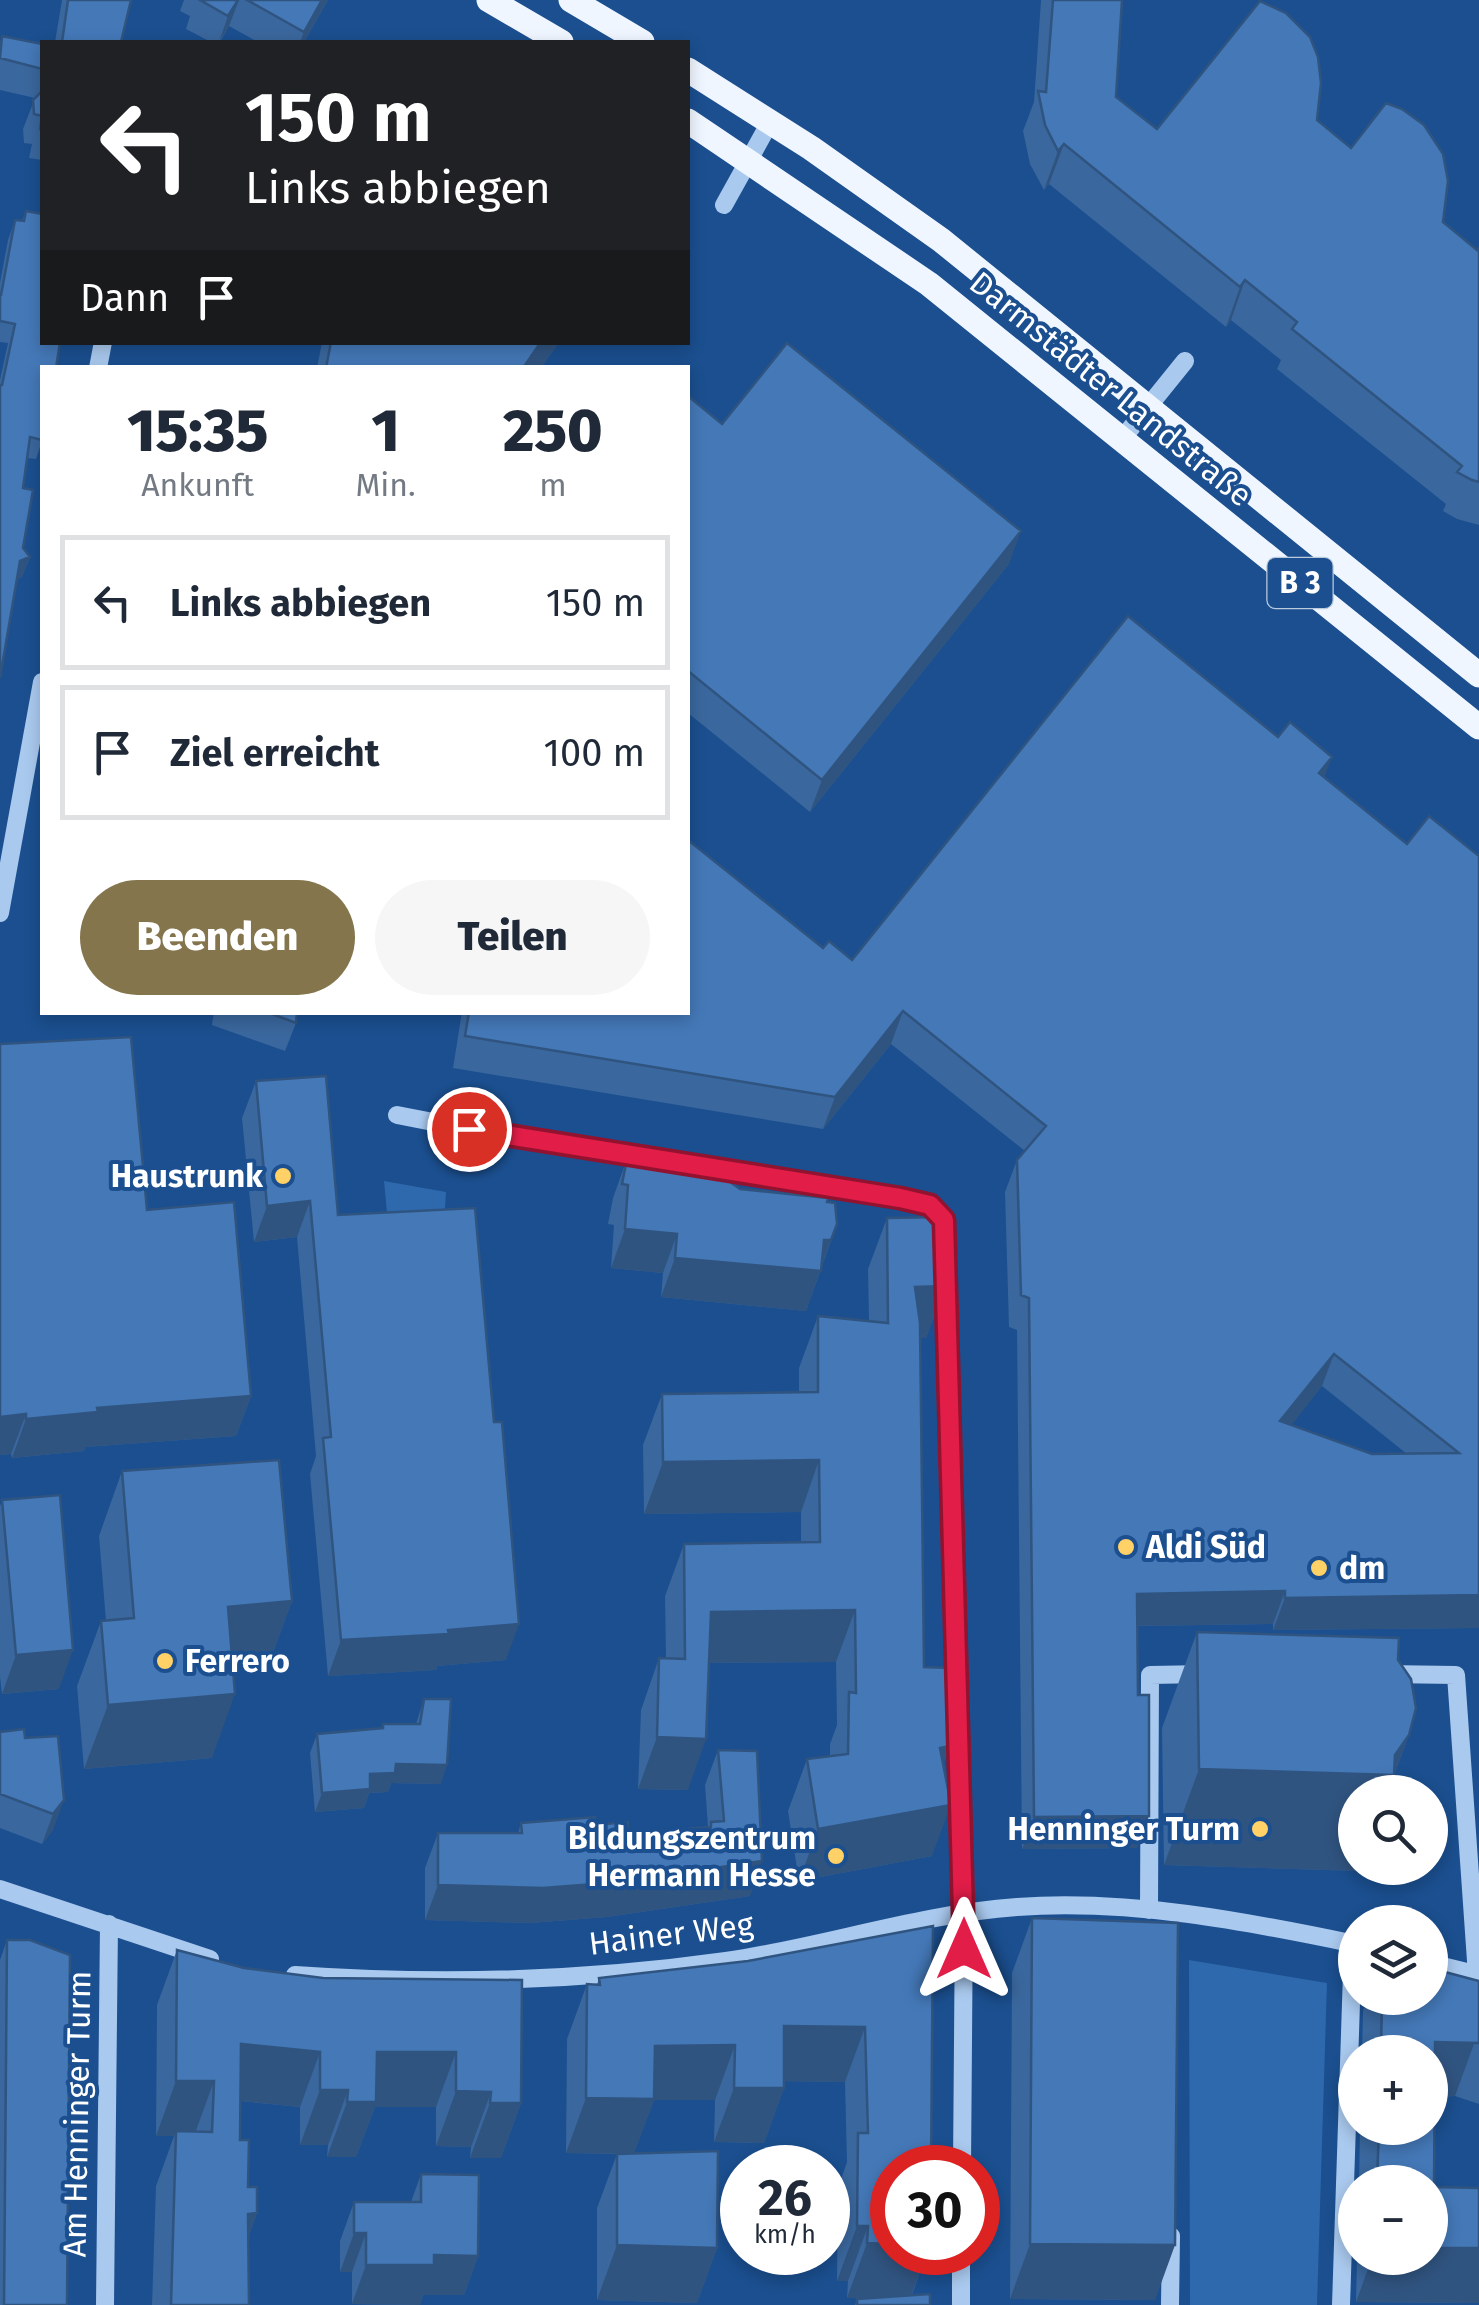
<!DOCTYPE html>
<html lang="de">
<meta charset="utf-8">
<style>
body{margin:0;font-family:"Fira Sans",sans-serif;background:#f6f6f7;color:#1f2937;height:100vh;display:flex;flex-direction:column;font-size:38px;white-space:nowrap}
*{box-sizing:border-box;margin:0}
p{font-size:32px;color:#747a83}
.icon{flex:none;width:55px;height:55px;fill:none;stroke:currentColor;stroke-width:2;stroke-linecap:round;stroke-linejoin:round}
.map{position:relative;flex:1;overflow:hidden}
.panel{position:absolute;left:40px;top:365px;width:650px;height:650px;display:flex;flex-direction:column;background:#fff;border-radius:0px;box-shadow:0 5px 15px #0003}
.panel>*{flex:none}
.hud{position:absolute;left:40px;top:40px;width:650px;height:305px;border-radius:0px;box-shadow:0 5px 15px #0003;background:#202124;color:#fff;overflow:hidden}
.controls{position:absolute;left:1338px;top:1775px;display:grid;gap:20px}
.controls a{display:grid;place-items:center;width:110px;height:110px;border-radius:50%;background:#fff;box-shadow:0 5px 15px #0003;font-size:50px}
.speed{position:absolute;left:720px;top:2145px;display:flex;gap:20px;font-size:50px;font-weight:700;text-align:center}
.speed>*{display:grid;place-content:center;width:130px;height:130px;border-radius:50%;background:#fff;box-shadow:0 5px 15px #0003;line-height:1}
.speed small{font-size:25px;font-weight:400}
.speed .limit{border:15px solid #d22;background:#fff;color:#111}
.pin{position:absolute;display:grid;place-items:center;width:85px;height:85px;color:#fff;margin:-42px;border:5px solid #fff;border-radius:50%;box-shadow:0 2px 10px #0007}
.me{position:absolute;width:110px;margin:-55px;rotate:0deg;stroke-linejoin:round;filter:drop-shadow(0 0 8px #0008)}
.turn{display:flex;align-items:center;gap:35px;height:210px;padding:0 40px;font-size:45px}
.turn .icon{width:130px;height:130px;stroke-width:2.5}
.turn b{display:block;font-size:70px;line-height:85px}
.then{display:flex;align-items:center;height:95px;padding:0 40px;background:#0003;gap:20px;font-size:38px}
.eta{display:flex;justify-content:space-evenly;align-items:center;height:170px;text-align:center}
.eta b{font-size:60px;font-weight:800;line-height:70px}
.primary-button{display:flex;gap:20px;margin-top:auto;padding:20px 40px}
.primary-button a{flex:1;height:115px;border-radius:60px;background:#84754c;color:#fff;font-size:40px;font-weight:800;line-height:115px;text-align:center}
.primary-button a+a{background:#f6f6f7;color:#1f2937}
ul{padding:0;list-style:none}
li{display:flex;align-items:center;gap:30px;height:135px;margin:0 20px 15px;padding:0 20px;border:5px solid #e0e1e3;border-radius:0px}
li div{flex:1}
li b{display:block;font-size:38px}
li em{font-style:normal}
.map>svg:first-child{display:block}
</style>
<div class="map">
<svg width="1479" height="2305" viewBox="0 0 1479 2305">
<rect width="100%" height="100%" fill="#1b4f8f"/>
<path fill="#2e69ad" d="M384,1181L446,1192L444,1226L389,1234Z
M1189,1960L1327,1983L1317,2305H1190Z"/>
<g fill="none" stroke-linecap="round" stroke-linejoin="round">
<path stroke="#a9c9ee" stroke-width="18" d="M724,205L770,122
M98,368L103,342
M1122,439L1185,361
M0,913L42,682
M397,1115L541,1143L900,1198L930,1205L944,1219L964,1913L962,2168
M1385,1674L1456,1675L1477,1975
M0,1889L210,1959
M1149,1910L1150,1675L1205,1674
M1430,1963L1479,1975
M295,1975C438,1985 584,1981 726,1961C823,1947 918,1914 1017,1907C1130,1899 1245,1921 1355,1944
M105,2305L109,1924
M961,2305V2252
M1170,2305L1171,2236
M1341,2305L1353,1943"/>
<path stroke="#f0f6ff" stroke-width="25" d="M489,0L561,42
M571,0L642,42
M688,70L811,148L941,240L1479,675
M688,121L929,284L1479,727"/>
</g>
<path fill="#3a679d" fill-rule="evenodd" d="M62,0H131L121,42H55Z
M184,0H328L304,42H258L229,26L220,42H211L186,29L190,16L180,11Z
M1041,0H1122L1116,97L1157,129L1317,120L1477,250L1479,248V525L1457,519L1443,511L1446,504L1277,369L1281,360L1231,320L1226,327L1049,184L1044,190L1030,164L1023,131L1034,102Z
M0,41L42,44V160L29,158L32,144L24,143L23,129L35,98L0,90Z
M26,211L42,368V441L36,459L27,458L23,488V548L30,557L22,577L17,579L0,678V380L8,343L0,342V283L8,240L15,220L22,221Z
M322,342H559L541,368H317Z
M688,396L722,424L1009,564L810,812L688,713Z
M1325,777L1407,844L1479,856V1628L1273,1630V1624L1138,1626L1137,1848L1022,1849L1017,1330L1009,1327L1005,1192L1017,1160L1025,1151L891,1044L823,1129L453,1068L462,1012H688L823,948L852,960ZM1322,1386L1407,1454H1372L1291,1425Z
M214,1012H297L296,1023L285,1051L212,1025Z
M0,1044L147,1210L251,1396L236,1436L85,1447L84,1451L12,1458L11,1454L0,1455Z
M256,1081L338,1215L506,1660L437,1666L436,1670L328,1676L310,1474L316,1456L297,1237L254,1242L242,1118Z
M627,1159L740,1189L827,1202L837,1224L806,1311L661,1297L663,1273L611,1268L614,1225L608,1224L613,1198Z
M887,1218L945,1286L926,1338H920L924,1667L943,1765L932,1856L799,1881L788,1811L807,1759L830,1757V1744L837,1725L836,1662L709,1663L688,1790L638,1789L641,1710L659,1658L666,1659L665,1596L684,1544L801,1542V1512L644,1514L643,1445L662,1394L799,1392V1368L818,1316L869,1321L868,1269Z
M122,1471L292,1601L268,1666L233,1669L212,1758L84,1769L77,1686L101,1621H106L99,1536Z
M2,1500L59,1689L2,1694L0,1677V1506Z
M1197,1632L1398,1660L1409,1735L1388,1792H1355L1359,1871L1164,1865L1162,1728Z
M424,1699L441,1784L391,1783L388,1792L369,1793L364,1808L315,1812L310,1753L317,1734L382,1728L383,1724H416Z
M0,1732L25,1738L58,1736L53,1830L42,1844L0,1828Z
M718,1750L750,1896L607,1917L530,1923L425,1920V1868L438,1833H518L521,1823L628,1833L708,1827L705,1785Z
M1032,1918L1155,2300L1010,2299L1012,1973Z
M933,1926L892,2252H927L912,2295L930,2305H855L857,2299L861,2298H847L848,2281H837L838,2188L847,2162L845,2082L784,2081V2088L764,2143L714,2142L715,2100H654L634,2153L717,2248L697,2303L597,2300V2208L617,2154L566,2153L567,2039L587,1984L597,1985L599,1978L748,1961Z
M7,1940L67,2305H0V1960Z
M177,1950L244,1968L323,1978L522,1980L521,2103L501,2158H470L471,2147L436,2146V2107H375L356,2157H327L328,2145H300V2107L240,2101V2140L248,2187L257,2213L248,2238L249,2305H152L156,2186L174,2136H156L157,2005Z
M1479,1981V2104L1455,2096L1435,2097L1434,2187L1479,2188V2303L1356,2302L1357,2258H1430V2182H1359L1360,2128H1430V2052H1362L1363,2011L1368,1998H1430Z
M421,2174L478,2256L464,2295H423L420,2305L352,2304V2272H340V2241L354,2202H411Z"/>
<path fill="#305480" d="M239,0L229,26L219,42L228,16Z
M322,0H328L304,42H300L304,32Z
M1064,144L1049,184L1044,190L1058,151Z
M1245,280L1231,320L1226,327L1240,287Z
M541,342H559L541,368H523Z
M1021,531L1009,564L810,812L822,780Z
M30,557L22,577L13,581L20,561Z
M1332,757L1320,789L1319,773Z
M903,1011L891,1044L823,1129L835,1097Z
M310,1201L297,1237L254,1242L267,1206Z
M625,1229L677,1234L663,1273L611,1268Z
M824,1240H831L806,1311L661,1297L675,1258Z
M945,1286L926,1338H896L915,1287Z
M1334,1354L1322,1386L1269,1454L1280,1421Z
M251,1396L236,1436L85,1447L84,1451L12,1458L26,1419L97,1408Z
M26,1414L11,1454L0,1455V1417Z
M819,1460L801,1512L644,1514L663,1462Z
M1285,1591L1273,1624L1125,1626L1137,1594Z
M1479,1595V1628L1273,1630L1285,1598Z
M292,1601L268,1666L205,1671L228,1607Z
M855,1610L836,1662L692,1663L711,1612Z
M519,1624L506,1660L437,1666L436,1670L328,1676L341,1640Z
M73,1650L59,1689L2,1694L16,1655Z
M235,1694L212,1758L84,1769L108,1705Z
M1409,1735L1388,1792H1355V1868H1360L1359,1871L1164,1865L1199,1769L1395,1755Z
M657,1737L706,1739L688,1790L638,1789Z
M950,1746L932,1797L940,1748Z
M396,1764L447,1765L441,1784L391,1783L388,1792L369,1793L364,1808L315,1812L322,1793Z
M64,1800L53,1830L42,1844L53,1814Z
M951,1805L932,1856L799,1881L818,1829Z
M1149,1816L1137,1848L1022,1849L1034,1817Z
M762,1861L750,1896L607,1917L530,1923L425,1920L438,1885Z
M784,2026L865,2027L845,2082L764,2081Z
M1475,2041L1455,2096L1430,2097L1435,2042Z
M241,2044L320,2052L300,2107L221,2099Z
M735,2045L715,2100H654L634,2154L566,2153L586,2098L655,2046Z
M377,2052H456L436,2107H375L356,2157H327L347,2102Z
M176,2081H214L194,2136L176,2131L174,2136H156Z
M734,2088H784L764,2143L714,2142Z
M320,2090H348L328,2145H300Z
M456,2091L491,2092L471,2147L436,2146Z
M490,2103H521L501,2158H470Z
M257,2213L237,2268L248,2214Z
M857,2226H868L848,2281H837Z
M354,2233H366L352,2272H340Z
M867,2243L892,2244V2252H927L910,2299L847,2298Z
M1030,2244L1175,2245L1155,2300L1010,2299Z
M617,2245L717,2248L697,2303L597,2300Z
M1430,2248H1479V2303L1356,2302L1372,2258H1430Z
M434,2255L478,2256L464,2295H423L420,2305L352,2304L366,2265Z"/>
<path fill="#4478b7" stroke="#305480" stroke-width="2.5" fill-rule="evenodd" d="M68,0H131L121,42H62Z
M200,0H238L228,16Z
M247,0H322L304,32Z
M1053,0H1122L1116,97L1157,129L1260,1L1286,13L1310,37L1318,57L1321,83L1317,120L1351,148L1386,103L1402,109L1424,125L1443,154L1448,181L1443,222L1477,250L1479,248V482L1472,480L1457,472L1462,466L1292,329L1297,322L1245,280L1240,287L1064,144L1058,151L1045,125L1038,91L1046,92Z
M2,36L42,44V69L0,58Z
M42,91V129H40L42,116L34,114L33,100Z
M26,211L42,214V342H60L56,368H42V440L30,437L23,488L33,490L23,548L30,557L20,561L0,678V385H2L15,324L0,321V295H1L15,220L24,221Z
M331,342H541L523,368H326Z
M787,343L1021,531L822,780L688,671V396L722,424Z
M1128,616L1278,737L1290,722L1332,757L1319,773L1407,844L1429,816L1479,856V1595L1285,1598V1591L1137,1594L1138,1695H1149V1816L1034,1817L1029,1298L1021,1295L1017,1160L1046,1126L903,1011L835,1097L465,1036L469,1012H688V840L823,948L829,941L852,960ZM1334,1354L1459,1453L1372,1454L1280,1421Z
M267,1012H297L296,1023Z
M131,1037L147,1210L234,1202L251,1396L97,1408L98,1412L26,1419V1414L0,1417V1044Z
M326,1076L338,1215L475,1208L494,1422H502L519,1624L448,1630L449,1634L341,1640L323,1438L331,1437L310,1201L267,1206L256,1081Z
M627,1159L719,1174L740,1189L828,1198L827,1202L835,1203L837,1224L831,1240H824L821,1271L675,1258L677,1234L625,1229L628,1185L622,1184Z
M944,1217L945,1286L915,1287L920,1323L924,1667L950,1668V1746L940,1748L951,1805L818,1829L807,1759L848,1754L849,1692L856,1693L855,1610L711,1612L706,1739L657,1737L659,1658L685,1659L684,1544L820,1542L819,1460L663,1462L662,1394L818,1392V1316L888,1323L887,1218Z
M279,1460L292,1601L228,1607L235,1694L108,1705L101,1621L134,1618L122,1471Z
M60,1495L73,1650L16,1655L2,1500Z
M1197,1632L1399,1638L1398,1660L1411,1679L1416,1708L1409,1735L1395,1755L1394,1775L1199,1769Z
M424,1699H451L447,1765L396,1764L395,1773L370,1774V1789L322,1793L317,1734L383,1728V1724H420Z
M24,1729L25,1738L58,1736L64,1800L53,1814L0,1794V1732Z
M718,1750L757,1751L762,1861L620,1882L543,1888L438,1885V1833H522L521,1823L595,1817V1825L628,1822V1833L711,1827V1822L724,1821Z
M1032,1918L1178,1923L1175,2245L1030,2244Z
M933,1926L931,2167L941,2168H892V2244L867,2243L868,2226H857L858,2133H868L865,2027L784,2026V2088H734L735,2045L655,2046L654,2099L586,2098L587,1984L600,1985L599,1978L748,1961Z
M7,1940H30L70,1955L67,2305H4Z
M177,1950L244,1968L323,1978L522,1980L521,2103H490L491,2092L456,2091V2052H377L376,2102H347L348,2090H320V2052L241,2044L240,2140H249L248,2187H257V2213L248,2214L249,2305H171L176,2131L212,2132L214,2081H176Z
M1430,1968L1479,1981V2043L1435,2042L1434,2187L1479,2188V2248H1430V2182H1377L1379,2128H1430V2052H1381L1382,1998H1430Z
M718,2151L717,2248L617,2245V2154Z
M421,2174L479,2175L478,2256L434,2255V2265H366V2233H354V2202H421Z
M930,2294V2305H857V2299Z"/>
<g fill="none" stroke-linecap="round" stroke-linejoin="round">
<defs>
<path id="route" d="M469,1129L900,1198L930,1205L944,1220L964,1949"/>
</defs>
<use href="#route" stroke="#92132f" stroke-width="25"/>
<use href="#route" stroke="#e11d48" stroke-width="18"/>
</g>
<g fill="#ffd166" stroke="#1b4f8f" stroke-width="4">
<circle cx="283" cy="1176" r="10"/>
<circle cx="1126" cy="1547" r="10"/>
<circle cx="1319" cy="1568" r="10"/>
<circle cx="165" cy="1661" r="10"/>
<circle cx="1260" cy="1829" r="10"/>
<circle cx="836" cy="1856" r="10"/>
</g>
<g text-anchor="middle" stroke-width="8" stroke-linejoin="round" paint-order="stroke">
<rect fill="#1b4f8f" stroke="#bbcadd" stroke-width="2.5" x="1267.5" y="558" width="65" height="50" rx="8"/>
<g font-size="30" font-weight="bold" fill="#fff">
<text x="1300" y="593">B 3</text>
</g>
<g font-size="32" fill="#fff" stroke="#1b4f8f">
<text transform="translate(1111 389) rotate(39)" y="11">Darmstädter Landstraße</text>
<text transform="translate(671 1934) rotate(-7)" y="11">Hainer Weg</text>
<text transform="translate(77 2114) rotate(-89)" y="11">Am Henninger Turm</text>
</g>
<g font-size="32" font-weight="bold" fill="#fff" stroke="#1b4f8f" text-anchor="end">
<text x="263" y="1187">Haustrunk</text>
<text x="1146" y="1558" text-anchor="start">Aldi Süd</text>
<text x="1339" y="1579" text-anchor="start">dm</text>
<text x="185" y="1672" text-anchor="start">Ferrero</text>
<text x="1240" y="1840">Henninger Turm</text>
<text x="816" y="1849">Bildungszentrum<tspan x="816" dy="37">Hermann Hesse</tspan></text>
</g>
</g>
</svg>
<div class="controls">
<a><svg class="icon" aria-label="search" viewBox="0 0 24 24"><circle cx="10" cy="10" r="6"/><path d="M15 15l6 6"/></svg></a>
<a><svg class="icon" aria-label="layers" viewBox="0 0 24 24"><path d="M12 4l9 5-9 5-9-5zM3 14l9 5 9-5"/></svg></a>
<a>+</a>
<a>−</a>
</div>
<div class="speed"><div>26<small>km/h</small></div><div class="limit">30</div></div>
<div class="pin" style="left:469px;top:1129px;background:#d93025"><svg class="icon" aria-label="arrive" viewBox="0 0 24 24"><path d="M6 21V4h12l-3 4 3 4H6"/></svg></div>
<svg class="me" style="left:964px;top:1949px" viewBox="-20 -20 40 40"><path d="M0-17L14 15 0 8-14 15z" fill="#e11d48" stroke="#fff" stroke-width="4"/></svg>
<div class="hud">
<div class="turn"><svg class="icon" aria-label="left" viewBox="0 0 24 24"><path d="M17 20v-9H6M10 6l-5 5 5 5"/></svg><div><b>150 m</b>Links abbiegen</div></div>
<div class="then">Dann<svg class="icon" aria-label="arrive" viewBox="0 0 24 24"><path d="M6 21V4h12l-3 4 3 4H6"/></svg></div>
</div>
<section class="panel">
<div class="eta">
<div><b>15:35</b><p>Ankunft</p></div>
<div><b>1</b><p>Min.</p></div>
<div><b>250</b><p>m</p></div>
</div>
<ul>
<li><svg class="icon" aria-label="left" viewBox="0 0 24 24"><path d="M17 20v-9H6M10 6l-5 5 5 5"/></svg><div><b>Links abbiegen</b></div><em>150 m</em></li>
<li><svg class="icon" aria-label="arrive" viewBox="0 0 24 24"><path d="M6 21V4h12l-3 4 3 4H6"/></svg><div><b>Ziel erreicht</b></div><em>100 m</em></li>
</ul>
<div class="primary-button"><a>Beenden</a><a>Teilen</a></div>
</section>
</div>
